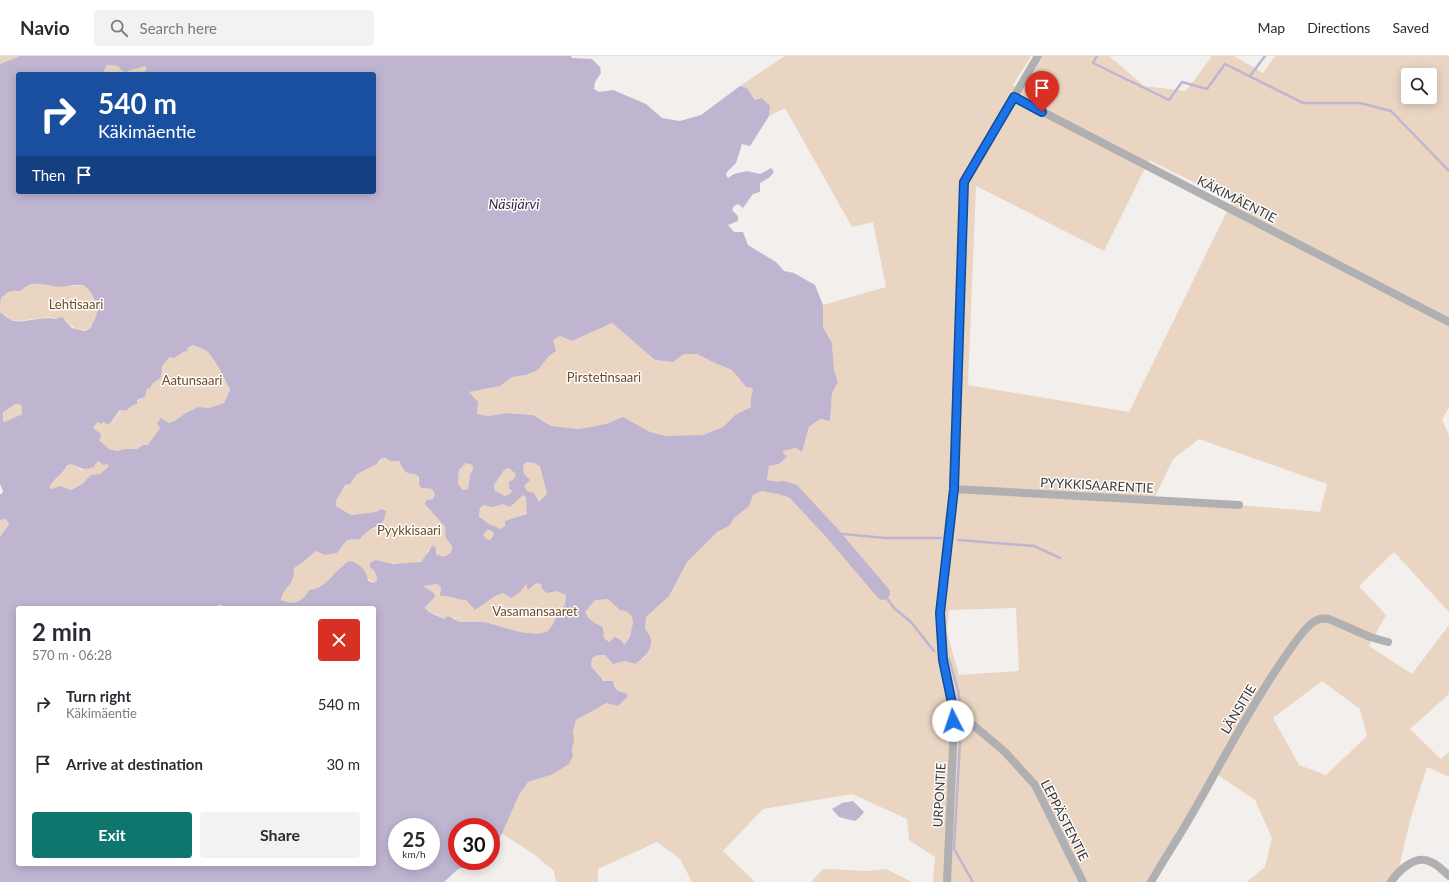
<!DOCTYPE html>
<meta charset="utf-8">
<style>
body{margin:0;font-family:Lato,sans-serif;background:#f2f2f3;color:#2b2b33;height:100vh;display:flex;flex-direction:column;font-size:15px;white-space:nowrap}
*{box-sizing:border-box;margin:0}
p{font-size:13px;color:#7c7c81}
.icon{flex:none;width:22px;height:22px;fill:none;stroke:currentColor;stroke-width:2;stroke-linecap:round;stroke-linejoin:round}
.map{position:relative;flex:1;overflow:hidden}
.drawer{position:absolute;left:16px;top:550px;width:360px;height:260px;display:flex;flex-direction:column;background:#fff;border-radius:4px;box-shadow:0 2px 10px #0003}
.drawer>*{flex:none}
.hud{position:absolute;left:16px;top:16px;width:360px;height:122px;border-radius:4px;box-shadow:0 2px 10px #0003;background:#1a4fa0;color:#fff;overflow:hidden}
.fabs{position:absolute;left:1401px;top:12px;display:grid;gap:8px}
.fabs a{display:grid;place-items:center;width:36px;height:36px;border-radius:4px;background:#fff;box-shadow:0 2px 10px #0003;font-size:20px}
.speed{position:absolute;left:388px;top:762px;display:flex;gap:8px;font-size:20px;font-weight:700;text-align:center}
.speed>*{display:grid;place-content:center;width:52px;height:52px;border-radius:50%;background:#fff;box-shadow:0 2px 10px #0003;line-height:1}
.speed small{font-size:10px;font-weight:400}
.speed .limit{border:6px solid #d22;background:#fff;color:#111}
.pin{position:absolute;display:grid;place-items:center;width:34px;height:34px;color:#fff;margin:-41px -17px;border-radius:50% 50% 50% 0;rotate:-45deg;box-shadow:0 0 4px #0007}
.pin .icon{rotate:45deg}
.me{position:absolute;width:44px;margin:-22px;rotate:356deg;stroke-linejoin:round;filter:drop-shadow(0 0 3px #0008)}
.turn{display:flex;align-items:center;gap:14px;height:84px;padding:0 16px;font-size:18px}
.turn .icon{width:52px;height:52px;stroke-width:2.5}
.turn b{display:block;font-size:28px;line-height:34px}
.then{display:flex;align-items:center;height:38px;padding:0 16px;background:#0003;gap:8px;font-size:15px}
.round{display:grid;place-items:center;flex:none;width:42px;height:42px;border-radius:4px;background:#f2f2f3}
.head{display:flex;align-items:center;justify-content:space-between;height:68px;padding:0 16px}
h1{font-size:24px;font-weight:700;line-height:30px}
.button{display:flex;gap:8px;margin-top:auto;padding:8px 16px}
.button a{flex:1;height:46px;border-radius:4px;background:#0f766e;color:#fff;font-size:16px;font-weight:700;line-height:46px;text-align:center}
.button a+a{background:#f2f2f3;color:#2b2b33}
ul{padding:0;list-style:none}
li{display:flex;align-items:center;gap:12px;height:60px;padding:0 16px}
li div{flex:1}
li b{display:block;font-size:15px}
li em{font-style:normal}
header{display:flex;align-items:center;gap:24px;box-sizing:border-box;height:56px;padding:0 20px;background:#fff;border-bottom:1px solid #e1e1e2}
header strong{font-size:19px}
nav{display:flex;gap:22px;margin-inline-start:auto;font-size:14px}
.search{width:280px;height:36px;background:#f2f2f3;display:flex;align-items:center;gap:10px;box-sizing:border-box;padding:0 14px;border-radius:4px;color:#7c7c81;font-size:15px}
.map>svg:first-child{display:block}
</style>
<header>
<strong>Navio</strong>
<div class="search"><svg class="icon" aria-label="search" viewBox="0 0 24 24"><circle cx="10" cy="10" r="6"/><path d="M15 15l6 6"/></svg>Search here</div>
<nav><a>Map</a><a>Directions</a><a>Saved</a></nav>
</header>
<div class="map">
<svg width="1449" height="826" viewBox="0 0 1449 826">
<rect width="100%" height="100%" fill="#f2efed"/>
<path fill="#e9d5c2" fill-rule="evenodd" d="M0,0H20L0,8Z
M785,0H1031L1013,29L1023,35L1043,0H1109L1144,30L1186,35L1212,0H1234L1263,17L1275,0H1449V352L1442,363L1449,379V556L1394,496L1359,530L1386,559L1369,590L1412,618L1449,569V638L1410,673L1441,703L1449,696V721L1427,711L1411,761L1399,811L1389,826H1247L1265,811L1272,782L1255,744L1215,717L1151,826H933L935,801L909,784L907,763L852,738L763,753L723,795L755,826H692L680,803L657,786L598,813V826H556L554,815L535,799L501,777L519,739L528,726L551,719L573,700C571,689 573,674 576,664L626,637C611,633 601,621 591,610L592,602L598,599H605L613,608L625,605L635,608L645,601L644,591L631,577L630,581L624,589L609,586L604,582L603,571C594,567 589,564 584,555L558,557L553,568L548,575L538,578L520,576L485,566H460L454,562L444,563L438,559L428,555L425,552L428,548L433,543L434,537L423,530L438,528L436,492L428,494C426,498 425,503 421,505C410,512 388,506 376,504L373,513L376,518L377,524L374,527L344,508C333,518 325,533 309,534C302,546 294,550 281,544L282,537C289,532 295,521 294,512L302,507L316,495L325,499L337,497L347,484L360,483L368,475L378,471L386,455L382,453L375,456L351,459L336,450V445L345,429L353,424L357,418L377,408L380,403C386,401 392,405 399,405C403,413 405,419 415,418L419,421L418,425L422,432L432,433L435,438L433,443L426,444L425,448L445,471L486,475L490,474L489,468L479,459L480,452L485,449L495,435L494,429L504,413L523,410L526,406L753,439L762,435L776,438L780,426L767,424L769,410L779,408L787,401L781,395L796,392L802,395L809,371L820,363L830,365L832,337L838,326L834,314L832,287L823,271V249L886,231L873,166L852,171L785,52L769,60L770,50L762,42L755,44L747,32L740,30ZM1408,19H1430V41H1408ZM1149,104L1232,145L1129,356L968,329L976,130L1104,195ZM1199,383L1327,428L1320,456L1239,449L1154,443L1173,403ZM1016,552L1019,615L959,619L947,577L949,554ZM1322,625L1360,653L1367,680L1326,719L1299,709L1273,662Z
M107,9L118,10L121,14L130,15L145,9L147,13L141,18H102Z
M39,227L61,231L83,229L87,231L93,239L98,257L92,267L91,272C81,276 73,273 67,265L50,261L17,265L11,264L0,256L1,242L7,236L14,233Z
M612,267L655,304L673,306L684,298H697L715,307L732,314L746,331L753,332L751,342V351L735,359L723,371L703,379L691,380L683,401L596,370L579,373L551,370L533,359L506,357L488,360L477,359L469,336L500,330L512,321L526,319L538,314L549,300L555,296L553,284L560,280L572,285Z
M193,289C197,291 201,292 205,294C213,298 226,325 230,334L224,347L209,352L199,351L187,356L176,364L169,367L164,364L160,372L151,386L148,389H143L137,393H125L117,395L109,393L100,386L93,371L96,367L103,366L109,369L121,354L126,355L137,345L145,341L147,333L160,317L162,310L170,301L180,298Z
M15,348H19L22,350V359C14,360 10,365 3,366C2,352 8,356 15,348Z
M99,404L107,408L109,410L100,418L91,420L82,428L70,434L60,430L52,433L48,431C55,422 63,420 67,409H75L82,414L95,408Z
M466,407L472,409L473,413L470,419L468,433L463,434L458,428L459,414Z
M6,463L9,468L0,481V464Z
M823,813L868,815L886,813L912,826H811Z"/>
<path fill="#bfb5d1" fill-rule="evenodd" d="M20,0H571L572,2L592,3L600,11L601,17L595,26L594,33L599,36L613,34L646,48L662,62L680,65L701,59L740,30L747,32L755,44L762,42L770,50L769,60L750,90L742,88L736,107L727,116L726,119L728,122L734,118L747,115L760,118L771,112L774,116L770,121L760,127V136L753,138L743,152L738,148L734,150L732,154L738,160V165L728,169L734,176H743L748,189L776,206L784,215L794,217L815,229L823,249V271L832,287L834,314L838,326L832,337L830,365L820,363L809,371L802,396L796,392L782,395L787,401L779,408L769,410L767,424L780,426L782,432L776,438L762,435L753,439L749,450L734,462L729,470L717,476L687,506L669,540L646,561L645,573C658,587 648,599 635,608L625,605L613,608L605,599H598L592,602L591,610L604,625H613C614,634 618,635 626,637L628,640L618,650L607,647L576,664L573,676L574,684L572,693L573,700L569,708L551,719L528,726L519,739L499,784L491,788V771H457V805H474L470,810L458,813L444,826H0V481L9,468L6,463L0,464V438H2L3,435L0,428V256C3,258 7,262 11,264C21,269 42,259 56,263L62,261L72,272L85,275L91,272C92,266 96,262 97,257C99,250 90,230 82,229C75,228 68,231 61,231C46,230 33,222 20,235C11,233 7,236 1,242L0,252V8ZM107,9L118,10L121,14L125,16L145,10L147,13L141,18H374V136H18V18H102ZM612,267L655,304L673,306L684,298H697L715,307L732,314L746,331L753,332L751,342V351L735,359L723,371L703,379L666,380L650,376L623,361L606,368L579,373L551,370L533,359L506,357L488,360L477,358L478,346L469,336L500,330L512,321L526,319L538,314L549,300L556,295L553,284L560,280L572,285ZM193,289C197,291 201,292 205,294C213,298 226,325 230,334L224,347L209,352L199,351L187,356L176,364L169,367L161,362L157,367L160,372L148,389H143L137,393H125L117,395L109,393L99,384L101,381L100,377L95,374L93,371L98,366L101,368L103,366L109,369L119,355L121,354L126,355L133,349L137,348V344L145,341L147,333L150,332L152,328L161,321L162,310L170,301L174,302L185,295L186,296L188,292ZM15,348H19L22,350V359C14,360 10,365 3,366V357C7,353 11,352 15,348ZM385,402L391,405H399C403,413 405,419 415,418L419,421V429L422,432L432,433L435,438L433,443L426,444L425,448L445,471L446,482L452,490V495C447,501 443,502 436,498V492L433,489L421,506L394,508L376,504L370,507V511C375,514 376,518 377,524L374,527L368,525C367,515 359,506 349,505C334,514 327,533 309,534C302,546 294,550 281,544C283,531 295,530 294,512L302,507L316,495L325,499L337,497L347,484L360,483C362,481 364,478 367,476C377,468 384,472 386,455L382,453L375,456L351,459L336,450V445L345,429L350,428L357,418L377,408L380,403ZM99,405L103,409L107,408L109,410L100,418L91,419L82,428L71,434L60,430L52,433L49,431C55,421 62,420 67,409C79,406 78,417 94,411L95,408ZM526,406L534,407L540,410L547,438L539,446L534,437L527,435L524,430L530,424L524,418L523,410ZM466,407L472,409L473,413L470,419L468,433L463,434L458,428L459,414ZM509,412L516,418L514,423L509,426V432L512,435L510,438L505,440L495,435L494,429L504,414ZM523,439L526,441L527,458L505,465V470L501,473L489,468L479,460L480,452L484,449L492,451L503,448L510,451ZM490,474L493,476L494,479L490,484L486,483L483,479L486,475ZM526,528L528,534L536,527L541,528L542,533L547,537L557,535L566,539L565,549L558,557L553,568L548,575L538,578L520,576L485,566H460L448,560L444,563C438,559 429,558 425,552L428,548L435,541L434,537L423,530L438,528L441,532L440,540C450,539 456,544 466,544L475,554L495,540L503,537L511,542L520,536ZM608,543L620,554L626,555L632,560L633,567L630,581L624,589L621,584L615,581L609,586L604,582L603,571C594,567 589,564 585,556L595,544ZM219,549H221L223,552H374V808H18V552H215ZM397,771H431V805H397Z
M853,745L864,756L860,761L855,765L839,761L832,753L842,747Z"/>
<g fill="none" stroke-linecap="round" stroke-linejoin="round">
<path stroke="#bfb5d1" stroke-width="2.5" d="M1097,0L1093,7L1169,44L1182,26L1207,33L1225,8L1303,47H1360L1391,55L1449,115
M1250,20L1265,0
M832,477L885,482H941
M958,484L1034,490L1060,502
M883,537L894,552L911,566L934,595
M949,603L958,634L960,649
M961,668L954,793L973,826"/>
<path stroke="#bfb5d1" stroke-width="14" d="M782,432L793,435L832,477L883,537"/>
<path stroke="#b0afb1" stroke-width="8" d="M1038,0L964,126L954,433L940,557L941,589L943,604L953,652L1005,696L1035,729L1083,826
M1014,41L1449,266
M954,433L1239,449
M947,826L953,690V652
M1151,826C1164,803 1179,781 1192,758C1221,708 1247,656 1280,608C1290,594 1299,578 1312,567C1317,563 1323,562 1329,563L1370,581L1388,586
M1391,826C1399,814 1416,798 1431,806C1438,809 1444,815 1449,820"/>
</g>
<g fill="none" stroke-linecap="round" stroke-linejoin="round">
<defs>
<path id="route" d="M953,665V652L943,604L940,557L954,433L964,126L1014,41L1042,56"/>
</defs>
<use href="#route" stroke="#114b97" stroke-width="10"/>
<use href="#route" stroke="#1a73e8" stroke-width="7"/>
</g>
<g text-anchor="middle" stroke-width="3" stroke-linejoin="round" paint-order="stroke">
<g font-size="13" fill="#3c3b3a" stroke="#fffdfb">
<text transform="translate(1237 143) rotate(27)" y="5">KÄKIMÄENTIE</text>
<text transform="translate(1097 429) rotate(3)" y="5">PYYKKISAARENTIE</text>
<text transform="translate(1238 653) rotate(-59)" y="5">LÄNSITIE</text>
<text transform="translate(939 739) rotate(-87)" y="5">URPONTIE</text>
<text transform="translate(1065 764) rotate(63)" y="5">LEPPÄSTENTIE</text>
</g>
<g font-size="13" fill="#6f4b26" stroke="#fffdfb">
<text x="76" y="253">Lehtisaari</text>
<text x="604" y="326">Pirstetinsaari</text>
<text x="192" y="329">Aatunsaari</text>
<text x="409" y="479">Pyykkisaari</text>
<text x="535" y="560">Vasamansaaret</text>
</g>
<g font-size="14" font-style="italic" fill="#38274e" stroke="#fffdfb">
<text x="514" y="153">Näsijärvi</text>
</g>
</g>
</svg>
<div class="fabs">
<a><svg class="icon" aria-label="search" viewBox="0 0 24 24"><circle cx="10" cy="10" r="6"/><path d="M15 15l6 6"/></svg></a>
</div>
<div class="speed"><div>25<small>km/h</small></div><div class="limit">30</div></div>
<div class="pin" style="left:1042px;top:56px;background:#d93025"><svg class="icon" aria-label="arrive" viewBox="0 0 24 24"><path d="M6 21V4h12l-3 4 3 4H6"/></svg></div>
<svg class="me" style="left:953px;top:665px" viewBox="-20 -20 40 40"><circle r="19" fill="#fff"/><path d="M0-13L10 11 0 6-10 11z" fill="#1a73e8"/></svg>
<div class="hud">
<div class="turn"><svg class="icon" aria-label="right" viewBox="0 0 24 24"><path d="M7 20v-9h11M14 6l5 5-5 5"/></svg><div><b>540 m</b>Käkimäentie</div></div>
<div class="then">Then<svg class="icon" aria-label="arrive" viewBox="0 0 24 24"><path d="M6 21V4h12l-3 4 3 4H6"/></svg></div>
</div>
<section class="drawer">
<div class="head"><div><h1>2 min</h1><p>570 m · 06:28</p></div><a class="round" style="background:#d93025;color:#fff"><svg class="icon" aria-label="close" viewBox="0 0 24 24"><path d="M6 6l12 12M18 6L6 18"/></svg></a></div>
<ul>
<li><svg class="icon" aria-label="right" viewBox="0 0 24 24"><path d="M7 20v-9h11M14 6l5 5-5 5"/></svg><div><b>Turn right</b><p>Käkimäentie</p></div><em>540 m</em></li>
<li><svg class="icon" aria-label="arrive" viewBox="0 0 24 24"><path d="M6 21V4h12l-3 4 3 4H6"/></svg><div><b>Arrive at destination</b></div><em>30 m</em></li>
</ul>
<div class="button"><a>Exit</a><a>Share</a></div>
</section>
</div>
